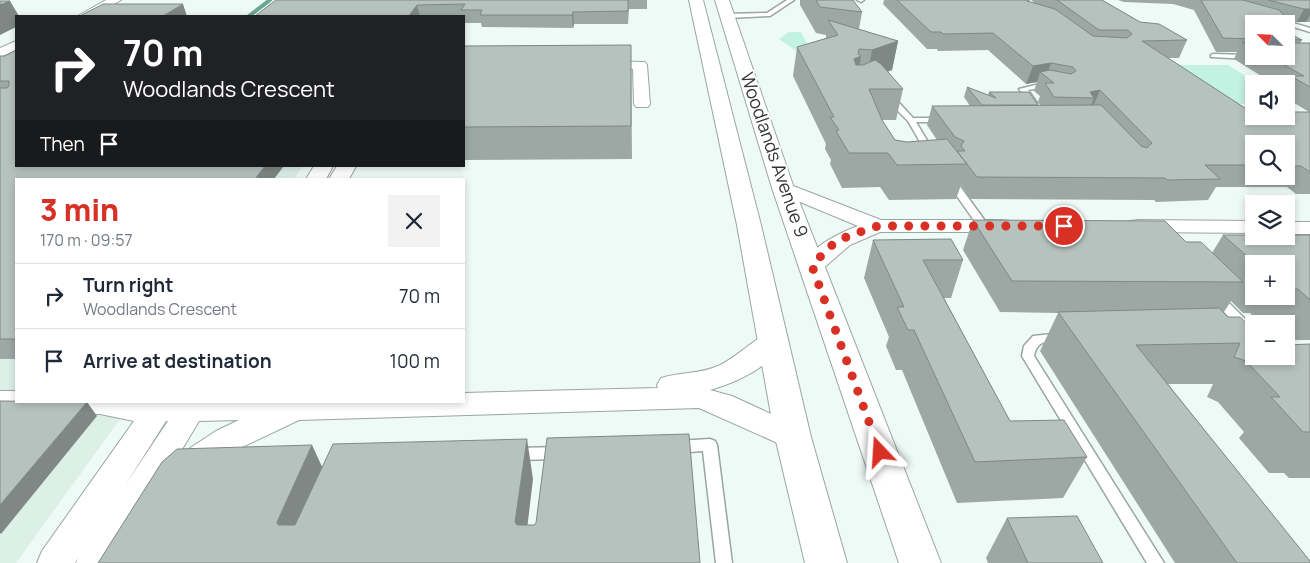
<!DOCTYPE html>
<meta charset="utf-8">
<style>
body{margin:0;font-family:Manrope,sans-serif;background:#f2f2f3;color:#1f2937;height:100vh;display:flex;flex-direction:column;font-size:19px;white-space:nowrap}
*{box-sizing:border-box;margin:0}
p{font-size:16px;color:#747a83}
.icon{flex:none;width:28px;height:28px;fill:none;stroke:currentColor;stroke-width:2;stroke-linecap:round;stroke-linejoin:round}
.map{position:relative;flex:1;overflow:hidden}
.panel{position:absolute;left:15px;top:178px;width:450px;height:225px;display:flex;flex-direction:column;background:#fff;border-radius:0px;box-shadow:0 2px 8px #0003}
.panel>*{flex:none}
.guide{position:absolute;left:15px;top:15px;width:450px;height:152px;border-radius:0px;box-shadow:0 2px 8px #0003;background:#202124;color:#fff;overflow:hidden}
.needle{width:32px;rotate:294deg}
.buttons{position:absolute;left:1245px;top:15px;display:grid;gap:10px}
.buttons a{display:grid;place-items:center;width:50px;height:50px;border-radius:0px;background:#fff;box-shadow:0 2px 8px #0003;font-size:25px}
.pin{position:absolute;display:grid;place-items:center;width:42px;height:42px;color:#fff;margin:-21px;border:2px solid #fff;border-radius:50%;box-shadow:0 1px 5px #0007}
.me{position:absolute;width:55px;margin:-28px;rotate:340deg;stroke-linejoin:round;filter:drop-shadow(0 0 4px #0008)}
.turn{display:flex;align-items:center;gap:18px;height:105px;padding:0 25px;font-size:22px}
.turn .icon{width:65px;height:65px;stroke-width:2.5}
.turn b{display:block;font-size:35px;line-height:42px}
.then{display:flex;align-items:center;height:48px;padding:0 25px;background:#0003;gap:10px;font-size:19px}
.round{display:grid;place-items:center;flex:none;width:52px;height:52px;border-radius:0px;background:#f2f2f3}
.headline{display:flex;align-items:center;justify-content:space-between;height:85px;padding:0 25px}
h1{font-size:30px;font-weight:800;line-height:38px;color:#d93025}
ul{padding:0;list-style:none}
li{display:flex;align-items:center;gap:15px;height:65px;padding:0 25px;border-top:1px solid #e0e1e3}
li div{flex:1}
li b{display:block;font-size:19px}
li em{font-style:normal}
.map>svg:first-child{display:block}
</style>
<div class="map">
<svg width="1310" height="563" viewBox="0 0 1310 563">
<rect width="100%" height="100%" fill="#eefaf5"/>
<path fill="#dcf0e8" d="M0,67L16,166H303L294,179H16V401H133L16,563H0Z"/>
<path fill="#c4f2e2" d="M789,32H801L812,52H798L779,39Z
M1156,65H1228L1259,84H1254V104H1212Z"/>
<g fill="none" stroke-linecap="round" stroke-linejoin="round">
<path stroke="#69a792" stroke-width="4" d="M249,16L270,0"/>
<defs>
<path id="service" d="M787,0H794L770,16L727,18L724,16L727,14L767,13Z
M857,0H864L861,2Z
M1273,17L1310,28V32L1271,20V18Z
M1213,54L1249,55L1252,57L1249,59L1211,57V55Z
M1044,83L1053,86L1049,88L1044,87L1028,90L1037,103L1030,105L1019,89Z
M886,95H892L913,118H947V122H916L934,152L933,154H927L908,121L886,99Z
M950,176L953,177L988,225L989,227L988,229H980L945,179Z
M1216,293L1220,294L1254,328V339L1250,338L1212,300L1210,297L1212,294Z
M1062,333L1066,334L1068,337L1066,340C1051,344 1038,336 1034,356L1164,563H1147L1022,356L1024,346L1033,336Z
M710,439L715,441L717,445L732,563H716L703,451L676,453L671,451L669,447L671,443L676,441Z
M560,447L565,449L567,453L565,457L560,459L516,460L511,458L509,454L511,450L516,448Z"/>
<path id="minor" d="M106,0H121L93,16H78Z
M16,41V50L0,57V48Z
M598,61L645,62L647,65L650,104L648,107H636L634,104L633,69L593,68L591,65L593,62Z
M314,166H333L326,179H306Z
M337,166H356L349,179H329Z
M783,182L881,220H1002L1010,221L1013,226L1010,231L1002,232H880L850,245L820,271L812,273L804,271L800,266C814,246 836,234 858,226L776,192L773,188L776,184Z
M1138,220L1254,221V233L1138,232L1130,231L1127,226L1130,221Z
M1286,222H1310V234H1286Z
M774,331L783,334L787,340C771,366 739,382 710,390L732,396L804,429L808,437L804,445L793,449L782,445L699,408L299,420L238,449L144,512L114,563H76L78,558L75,563H37L42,551L134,421L100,414L0,413V391H16V401H464V393L658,388L657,385L661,378C680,372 700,374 718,366C738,357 756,336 774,331ZM239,420L216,431L178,456L199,421ZM166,421H168L124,487Z"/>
<path id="secondary" d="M689,0H703L761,225L811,437L847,563H805L775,437L737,225Z
M715,0H729L794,188L941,563H899L772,188Z"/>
</defs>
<use href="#service" stroke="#9aa6a1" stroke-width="3"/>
<use href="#minor" stroke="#9aa6a1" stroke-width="2"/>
<use href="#secondary" stroke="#9aa6a1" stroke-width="2"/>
<use href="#service" fill="#fff" fill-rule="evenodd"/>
<use href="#minor" fill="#fff" fill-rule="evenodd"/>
<use href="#secondary" fill="#fff" fill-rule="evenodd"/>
</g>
<path fill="#9da7a3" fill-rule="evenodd" d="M276,0H647V9H629L628,24H574L573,28L482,27L481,23H464V16H255Z
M800,0H853L862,12L859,29L898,41L892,70L887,72L903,89L896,120H882L895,140L907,142L937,140L927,125L932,106H970L964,97L967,87L988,95L989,92L1038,105H1040L1038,102L1040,96L1034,91L1037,82L1026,84L988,50L938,51L937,49H927L883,4L884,0H1030L1029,2L1036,4L1031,0H1102L1140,22L1187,40L1179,58H1168L1251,112H1309L1286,98V84H1274L1234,59L1237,52H1216L1194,10L1173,4L1124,2L1118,0H1310V22H1297L1287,20L1254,24V56H1286V32L1302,40L1300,43H1310V194H1296L1287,187H1216L1208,200L1156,202L1154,200L970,199L961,185L956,199L889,200L880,187L842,188L830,164L831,160L825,149L826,144L793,76L797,47L826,38V35L816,33L800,5ZM1254,144H1286V176H1254Z
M631,45L632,159L464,160V46Z
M16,50V359H0V56H5Z
M973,220L1186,242L1212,253L1223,235H1310V340H1286V324H1261L1250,313H1243L1231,301L1224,312L1254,356L1310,344V478H1289L1284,473H1269L1239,438L1244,432L1218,402L1207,397L1213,384H1168L1310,563H1175L1040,351L1058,313L1000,312L963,250ZM1254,264H1286V296H1254Z
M873,240L963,260L951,298H944L1010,421L1087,457L1063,498L957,503L902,370H896L886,346L889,337L864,278Z
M1007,518L1103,563H988L986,558Z"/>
<path fill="#7f8884" d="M10,1L19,16H16V27L0,35V5Z
M183,4L187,16H163Z
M417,5L420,16H409Z
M1304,9H1310V15L1306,22H1297Z
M573,12L574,24L573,28L572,15Z
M898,41L892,70L867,79L872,50Z
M861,56L856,85L854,59Z
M1051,63L1046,77L1040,72L1037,82L1026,84L1033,66Z
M1100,90L1092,109L1089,110L1094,98L1090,92Z
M265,166H284L274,179H255Z
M87,402L97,416L1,534L0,533V505Z
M527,439L533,479L523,563L515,522Z
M312,445L331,486L299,562L277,522Z"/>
<path fill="#b6c2bd" stroke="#7f8884" d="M276,0H628V11L573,12L572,15H480L482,10H461L465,4L417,5L409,16H255Z
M816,0H853L862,12L820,7Z
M897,0H1027V1L1055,9L1093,36L1127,38L1132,34L1128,30H1099L1057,0H1102L1140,22L1159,24L1187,40L1142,41L1251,112H1254V116H1286V112H1310V172L1301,166H1286V144H1254V165H1205L1220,179L1167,180L1165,178L977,177L957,151H965L961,146L964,141L955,137L932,106L1101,105L1141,146L1147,148L1152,143L1100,90L1090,92L1094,98L1054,97L1045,83H1054L1040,72L1050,70L1071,74L1076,71L1073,67L1051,63L1033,66L993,33L943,34L941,32H931Z
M1201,0H1243L1279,10L1287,19V28H1286V24H1254V39L1223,38Z
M1268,0H1310V9H1304Z
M0,1H10L0,5Z
M103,4H183L163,16H80Z
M828,20L898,41L872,50L859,49L858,54L861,56L854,59L856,65H863L875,60L881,64L903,89H869L882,120L895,140L907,142L947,139L967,164L897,165L888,153H849L836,131L839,130L830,117H834L797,47L838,35Z
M1286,32L1302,40L1286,39Z
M1242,42H1254V48Z
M1286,43H1310V87L1291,76H1304L1268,56H1286Z
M631,45V126L464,127V46Z
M16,50V166H265L255,179H16V339H0V88H7L9,86V81H0V56H5Z
M967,87L996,98L989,92H1029L1038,105H982Z
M973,220L1165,221L1186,242H1201L1243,282L1012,281Z
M1223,235H1254V236H1286V235H1310V300L1298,289H1292L1286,283V264H1256Z
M951,239L963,260H923L1010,421L1064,420L1087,457L975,462L914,330H908L897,307H904L873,240Z
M1219,308L1228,317H1240L1254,330V356H1286V345L1310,344V432H1303L1271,397H1280L1246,361L1234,357L1240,343L1136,345L1310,561V563H1237L1058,312Z
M0,401L87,402L0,505Z
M689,434L700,563H98L162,462L177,449L312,445L277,522L278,525H295L333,444L527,439L515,522L517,525H534L536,523L547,438Z
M1077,516L1103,563H1028L1007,518Z"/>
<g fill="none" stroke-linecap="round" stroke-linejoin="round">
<path stroke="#d93025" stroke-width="9" stroke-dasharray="0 16.2" d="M880,452L812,266L829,247L848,236L878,226H1064"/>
</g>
<g text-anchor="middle" stroke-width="4" stroke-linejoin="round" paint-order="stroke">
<g font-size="18" fill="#323735" stroke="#fff">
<text transform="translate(774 155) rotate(71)" y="6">Woodlands Avenue 9</text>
</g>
</g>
</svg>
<div class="buttons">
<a><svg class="needle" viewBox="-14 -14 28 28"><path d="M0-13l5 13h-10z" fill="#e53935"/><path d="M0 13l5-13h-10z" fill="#747a83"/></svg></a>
<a><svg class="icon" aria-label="sound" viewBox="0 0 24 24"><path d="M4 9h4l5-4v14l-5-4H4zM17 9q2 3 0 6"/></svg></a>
<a><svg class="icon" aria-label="search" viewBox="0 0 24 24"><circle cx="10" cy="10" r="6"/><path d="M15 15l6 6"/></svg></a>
<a><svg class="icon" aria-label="layers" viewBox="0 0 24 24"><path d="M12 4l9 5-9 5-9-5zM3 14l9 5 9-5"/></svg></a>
<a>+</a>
<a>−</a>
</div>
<div class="pin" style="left:1064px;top:226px;background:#d93025"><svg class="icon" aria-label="arrive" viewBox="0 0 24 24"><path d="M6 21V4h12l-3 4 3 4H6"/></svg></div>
<svg class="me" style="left:880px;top:452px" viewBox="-20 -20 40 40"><path d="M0-17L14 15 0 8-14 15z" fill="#d93025" stroke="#fff" stroke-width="4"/></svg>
<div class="guide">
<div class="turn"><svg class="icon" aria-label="right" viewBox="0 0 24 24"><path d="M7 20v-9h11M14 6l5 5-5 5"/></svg><div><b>70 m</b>Woodlands Crescent</div></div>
<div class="then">Then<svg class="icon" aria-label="arrive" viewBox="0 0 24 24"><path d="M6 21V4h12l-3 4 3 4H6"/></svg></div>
</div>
<section class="panel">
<div class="headline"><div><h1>3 min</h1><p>170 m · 09:57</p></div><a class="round"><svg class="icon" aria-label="close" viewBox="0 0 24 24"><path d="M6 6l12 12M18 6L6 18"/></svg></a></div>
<ul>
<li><svg class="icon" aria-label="right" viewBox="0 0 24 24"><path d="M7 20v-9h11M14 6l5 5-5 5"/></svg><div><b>Turn right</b><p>Woodlands Crescent</p></div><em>70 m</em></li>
<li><svg class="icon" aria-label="arrive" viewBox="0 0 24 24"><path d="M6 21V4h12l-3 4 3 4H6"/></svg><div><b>Arrive at destination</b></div><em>100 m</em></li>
</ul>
</section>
</div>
